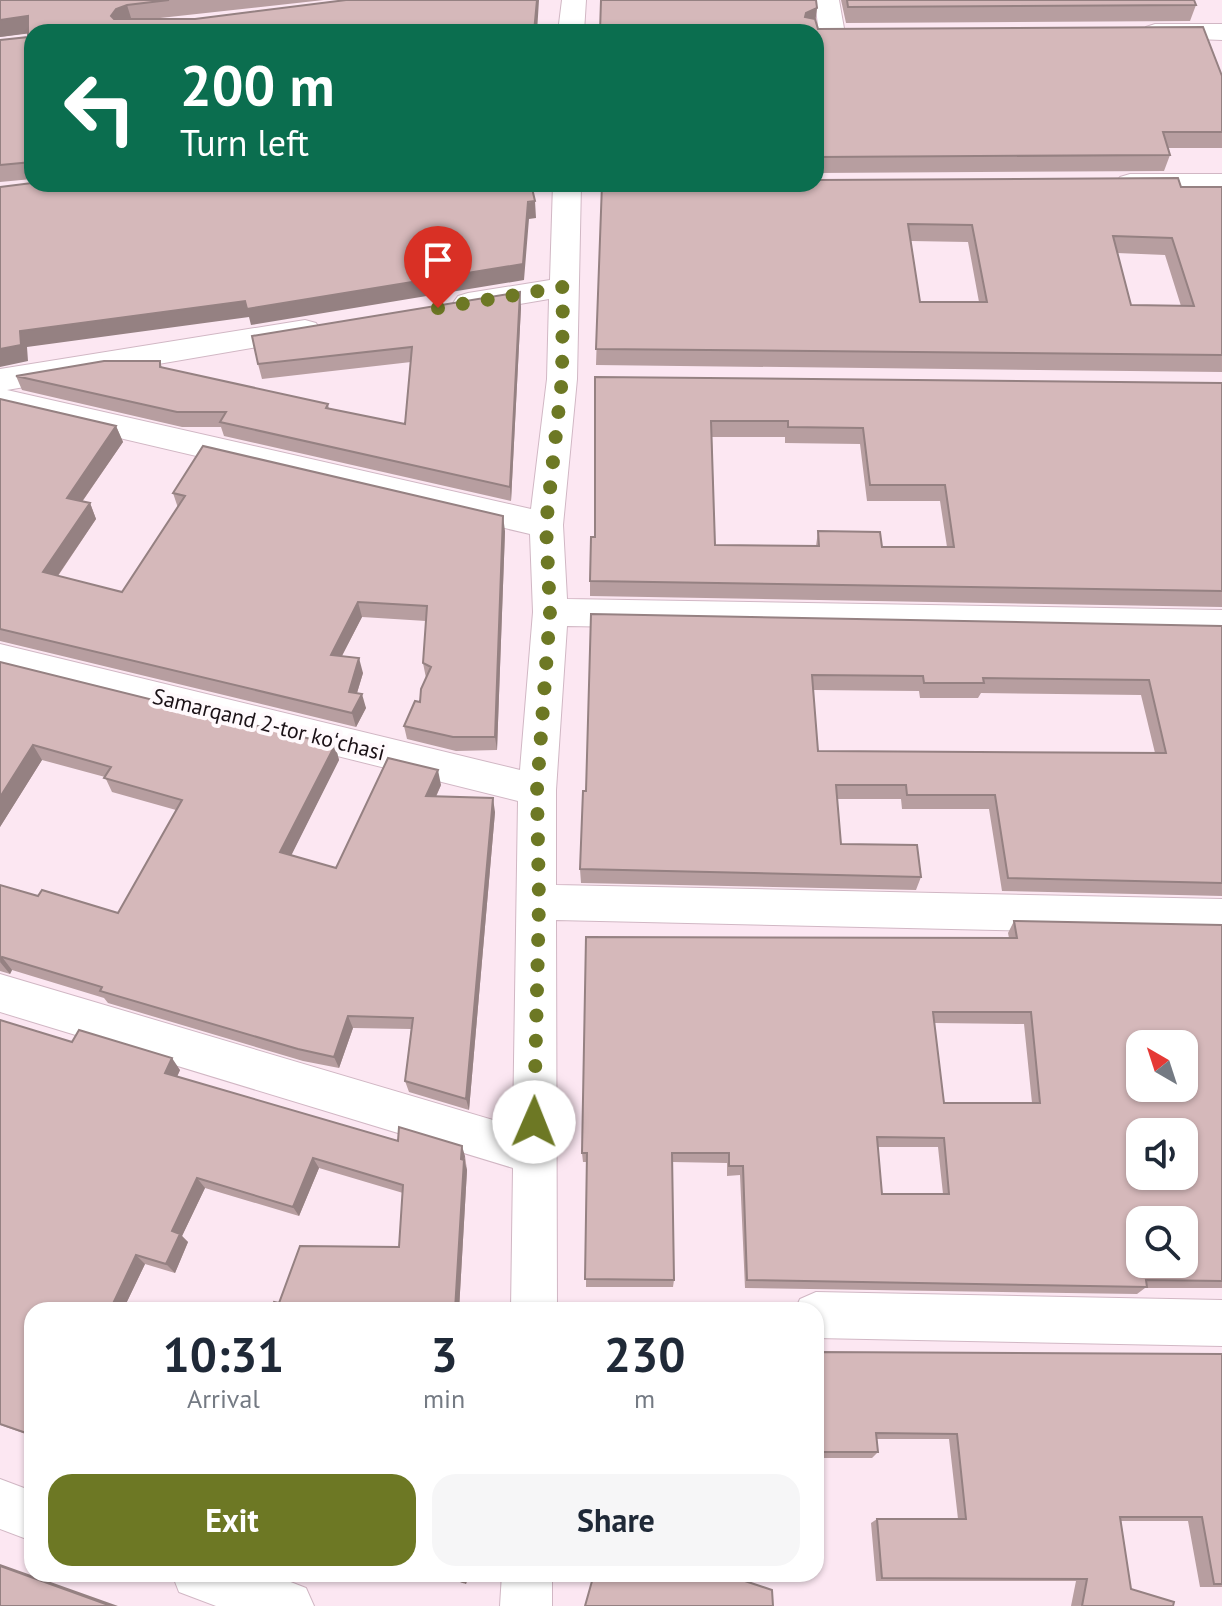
<!DOCTYPE html>
<meta charset="utf-8">
<style>
body{margin:0;font-family:"PT Sans",sans-serif;background:#f6f6f7;color:#1f2937;height:100vh;display:flex;flex-direction:column;font-size:30px;white-space:nowrap}
*{box-sizing:border-box;margin:0}
p{font-size:26px;color:#747a83}
.icon{flex:none;width:44px;height:44px;fill:none;stroke:currentColor;stroke-width:2;stroke-linecap:round;stroke-linejoin:round}
.map{position:relative;flex:1;overflow:hidden}
.sheet{position:absolute;left:24px;top:1302px;width:800px;height:280px;display:flex;flex-direction:column;background:#fff;border-radius:24px;box-shadow:0 2px 6px #0004}
.sheet>*{flex:none}
.hud{position:absolute;left:24px;top:24px;width:800px;height:168px;border-radius:24px;box-shadow:0 2px 6px #0004;background:#0b6e4f;color:#fff;overflow:hidden}
.needle{width:52px;rotate:321deg}
.fabs{position:absolute;left:1126px;top:1030px;display:grid;gap:16px}
.fabs a{display:grid;place-items:center;width:72px;height:72px;border-radius:16px;background:#fff;box-shadow:0 2px 6px #0004;font-size:40px}
.pin{position:absolute;display:grid;place-items:center;width:68px;height:68px;color:#fff;margin:-82px -34px;border-radius:50% 50% 50% 0;rotate:-45deg;box-shadow:0 0 8px #0007}
.pin .icon{rotate:45deg}
.me{position:absolute;width:88px;margin:-44px;rotate:1deg;stroke-linejoin:round;filter:drop-shadow(0 0 6px #0008)}
.turn{display:flex;align-items:center;gap:28px;height:168px;padding:0 24px;font-size:36px}
.turn .icon{width:104px;height:104px;stroke-width:2.5}
.turn b{display:block;font-size:56px;line-height:68px}
.eta{display:flex;justify-content:space-evenly;align-items:center;height:136px;text-align:center}
.eta b{font-size:48px;font-weight:600;line-height:56px}
.button{display:flex;gap:16px;margin-top:auto;padding:16px 24px}
.button a{flex:1;height:92px;border-radius:24px;background:#6d7824;color:#fff;font-size:32px;font-weight:600;line-height:92px;text-align:center}
.button a+a{background:#f6f6f7;color:#1f2937}
.map>svg:first-child{display:block}
</style>
<div class="map">
<svg width="1222" height="1606" viewBox="0 0 1222 1606">
<rect width="100%" height="100%" fill="#fce7f2"/>
<g fill="none" stroke-linecap="round" stroke-linejoin="round">
<defs>
<path id="minor" d="M562,0H586L584,32H558Z
M815,0H839L845,34L841,39H823L819,34Z
M1155,24H1222V40L1146,37L1142,32L1146,27Z
M1130,174H1222V192L1120,189L1116,183L1120,177Z
M553,184H581L577,379L563,525L567,599L1222,610V638L567,626L556,790V885L1222,899V935L556,920L557,1310H511L513,1168L0,1012V974L513,1126L518,801L0,672V644L520,770L533,612L530,534L0,410V369L305,320L316,323L320,330L316,337L7,390L531,509L547,379L549,299L468,313L458,310L453,303L458,296L468,293L550,280Z
M816,1292L1222,1300V1346L816,1338V1310H795L800,1299Z
M0,1479L32,1491V1541L0,1529Z
M172,1574H270L306,1588L314,1606H216L179,1592Z
M502,1574H552V1606H500Z"/>
</defs>
<use href="#minor" stroke="#d1b7c4" stroke-width="2"/>
<use href="#minor" fill="#fff" fill-rule="evenodd"/>
</g>
<path fill="#b79ea0" fill-rule="evenodd" d="M0,0H324L32,32V179L0,182V40L28,37V33L0,37Z
M841,0H1194L1196,5L1190,21L846,23Z
M817,8L815,20L818,29L1222,76V148H1168L1170,155L1164,171L816,173V32H600Z
M602,184L1222,187V372L596,365ZM911,241L968,242L979,302H920ZM1117,253L1165,255L1181,306L1131,305Z
M521,307L511,501L224,436L221,427H182L22,390L16,376L160,361L162,368L328,404L329,409L405,424L411,362L262,379L258,364Z
M595,377L1222,383V607L590,596V581L595,537ZM712,437H785V443L860,444L867,501H940L947,547H882L818,531L816,546L715,545Z
M0,399L116,426L123,442L82,502L90,503L96,519L58,576L122,592L178,508L173,493L505,531L497,750L456,751L407,739L404,726L420,702L426,678L423,663L426,621L362,617L342,656L363,673L357,693L366,708L356,727L0,641Z
M591,614L1222,626V896L1002,891L989,809H902L901,799H837L841,844L921,877L916,890L581,883L580,869L586,791ZM813,690L919,691L920,698H978L981,693L1141,695L1155,753L818,751Z
M0,662L335,745L339,760L291,855L336,868L441,785L436,797L495,812L469,1110L409,1092L405,1081L411,1029L353,1028L339,1068L303,1061L108,1003L104,998L12,970L10,974L0,971V885L38,896L118,913L176,810L112,792L105,777L42,760L0,827Z
M1014,921L1222,925V1288H1145L1137,1294L745,1288L740,1175L727,1176V1163L672,1162L674,1280L673,1287H586L587,1162H583L582,1153L1009,938L1008,933ZM934,1023L1024,1024L1032,1103H944ZM878,1147H938L943,1194H882Z
M0,1020L72,1042L180,1070L177,1077L398,1141L465,1156L467,1170L459,1310H270L279,1303L399,1247L403,1193L319,1168L299,1216L205,1188L182,1236L188,1242L175,1273L145,1264L123,1310H32V1436L0,1425Z
M816,1352L1222,1354V1587H1200L1188,1521H1121L1131,1589L1173,1606H1071L1076,1581H876L871,1523L877,1519H958L949,1439H877L878,1452L872,1458H816Z
M436,1574H469L466,1584Z
M594,1574L771,1578L768,1580H742Z"/>
<path fill="#958182" d="M537,0H539L537,32H534Z
M127,5L132,21L121,25L111,16L116,9Z
M817,8L815,24L803,32L806,13Z
M28,16L32,33L0,37V20Z
M535,201L536,218L529,219L524,280L251,325L249,317L27,347L28,361L0,367V349L20,331Z
M520,292L521,307L511,501L510,487Z
M116,426L123,442L74,513L67,498Z
M90,503L96,519L50,587L43,572Z
M503,516L505,531L497,750L495,737Z
M358,602L362,617L335,669L331,655Z
M359,658L363,673L353,706L349,692Z
M362,694L366,708L356,727L352,713Z
M33,745L42,760L0,827V797Z
M335,745L339,760L286,866L280,852Z
M438,770L441,785L429,811L426,796Z
M493,798L495,812L469,1110L466,1099Z
M2,957L12,970L10,974L0,962Z
M348,1016L353,1028L339,1068L334,1057Z
M172,1058L180,1070L173,1085L165,1073Z
M462,1146L465,1156L463,1169L461,1159Z
M313,1158L319,1168L299,1216L293,1207Z
M464,1160L467,1170L459,1310H455Z
M197,1178L205,1188L182,1236L188,1242L175,1273L166,1264L172,1231Z
M136,1255L145,1264L123,1310H110Z
M0,1564L118,1606H111L0,1566Z
M465,1574H469L466,1584L463,1582Z"/>
<path fill="#d5b8ba" stroke="#958182" stroke-width="2" fill-rule="evenodd" d="M0,0H169L127,5L116,9L111,16L114,19H195L346,0H537L534,32H32V162L0,165V40L28,37V16L0,20Z
M601,0H816L817,8L806,13L805,17L815,19L818,29L1203,27L1222,76V132H1163L1170,155L818,157L816,162V32H600Z
M847,0H1194L1196,5L848,7Z
M1178,178L1181,187H1222V355L596,349L602,184H816V180ZM908,224L972,225L987,302H920ZM1113,236L1172,238L1194,306L1131,305Z
M32,183L531,184L535,201L528,202L523,264L247,309L245,301L20,331L21,345L0,349V187Z
M520,292L510,487L220,422L226,412H177L16,376L104,361H160V367L328,404L326,408L405,424L412,347L258,364L252,336Z
M595,377L1222,383V591L590,581L591,537H595ZM711,421H788V427L863,428L870,485H945L954,547H882L880,532L818,531L819,546L715,545Z
M0,399L116,426L67,498L90,503L43,572L122,592L185,496L173,493L203,446L503,516L495,737H453L404,726L415,701L420,702L421,689L431,667L423,663L427,606L358,602L331,655L359,658L349,692L362,694L352,713L0,629Z
M591,614L1222,626V883L1008,878L995,795H907L906,785H836L841,844L917,845L921,877L580,869L583,791H586ZM812,675L923,676L924,683H984L983,678L1149,680L1166,753L818,751Z
M0,662L335,745L280,852L336,868L388,758L438,770L426,796L493,798L466,1099L405,1081L413,1018L348,1016L334,1057L298,1049L100,991L102,987L2,957L0,960V885L38,896L42,890L118,913L182,800L104,778L111,767L33,745L0,797Z
M1014,921L1222,925V1281L1146,1280L1147,1287L747,1280L743,1166H729V1153H672L674,1280L585,1279L587,1153H582L586,937L1017,938ZM933,1012H1031L1040,1103H944ZM1140,1044H1184V1088H1140ZM1140,1132H1184V1176H1140ZM877,1137L944,1138L949,1194H882ZM1140,1220H1184V1264H1140Z
M0,1020L72,1042L79,1030L172,1058L165,1073L398,1141L399,1127L462,1146L461,1159L464,1160L455,1310H270L274,1302L279,1303L300,1246L399,1247L403,1185L313,1158L293,1207L197,1178L172,1231L180,1234L166,1264L136,1255L110,1310H32V1435L0,1424Z
M816,1352L1222,1354V1584H1214L1202,1517H1120L1131,1589L1174,1602L1173,1606H1082L1087,1579L882,1578L877,1519H966L957,1434L876,1433L878,1452H816Z
M0,1566L111,1606H0Z
M440,1574H465L463,1582Z
M594,1574H771V1578L733,1577L772,1590L773,1606H585Z"/>
<g fill="none" stroke-linecap="round" stroke-linejoin="round">
<path stroke="#6d7824" stroke-width="14" stroke-dasharray="0 25.2" d="M438,308L563,287L562,379L546,525L550,612L537,790L539,902L534,1122"/>
</g>
<g text-anchor="middle" stroke-width="8" stroke-linejoin="round" paint-order="stroke">
<g font-size="22" fill="#1a1116" stroke="#fff9fc">
<text transform="translate(269 724) rotate(14)" y="8">Samarqand 2-tor koʻchasi</text>
</g>
</g>
</svg>
<div class="fabs">
<a><svg class="needle" viewBox="-14 -14 28 28"><path d="M0-13l5 13h-10z" fill="#e53935"/><path d="M0 13l5-13h-10z" fill="#747a83"/></svg></a>
<a><svg class="icon" aria-label="sound" viewBox="0 0 24 24"><path d="M4 9h4l5-4v14l-5-4H4zM17 9q2 3 0 6"/></svg></a>
<a><svg class="icon" aria-label="search" viewBox="0 0 24 24"><circle cx="10" cy="10" r="6"/><path d="M15 15l6 6"/></svg></a>
</div>
<div class="pin" style="left:438px;top:308px;background:#d93025"><svg class="icon" aria-label="arrive" viewBox="0 0 24 24"><path d="M6 21V4h12l-3 4 3 4H6"/></svg></div>
<svg class="me" style="left:534px;top:1122px" viewBox="-20 -20 40 40"><circle r="19" fill="#fff"/><path d="M0-13L10 11 0 6-10 11z" fill="#6d7824"/></svg>
<div class="hud">
<div class="turn"><svg class="icon" aria-label="left" viewBox="0 0 24 24"><path d="M17 20v-9H6M10 6l-5 5 5 5"/></svg><div><b>200 m</b>Turn left</div></div>
</div>
<section class="sheet">
<div class="eta">
<div><b>10:31</b><p>Arrival</p></div>
<div><b>3</b><p>min</p></div>
<div><b>230</b><p>m</p></div>
</div>
<div class="button"><a>Exit</a><a>Share</a></div>
</section>
</div>
